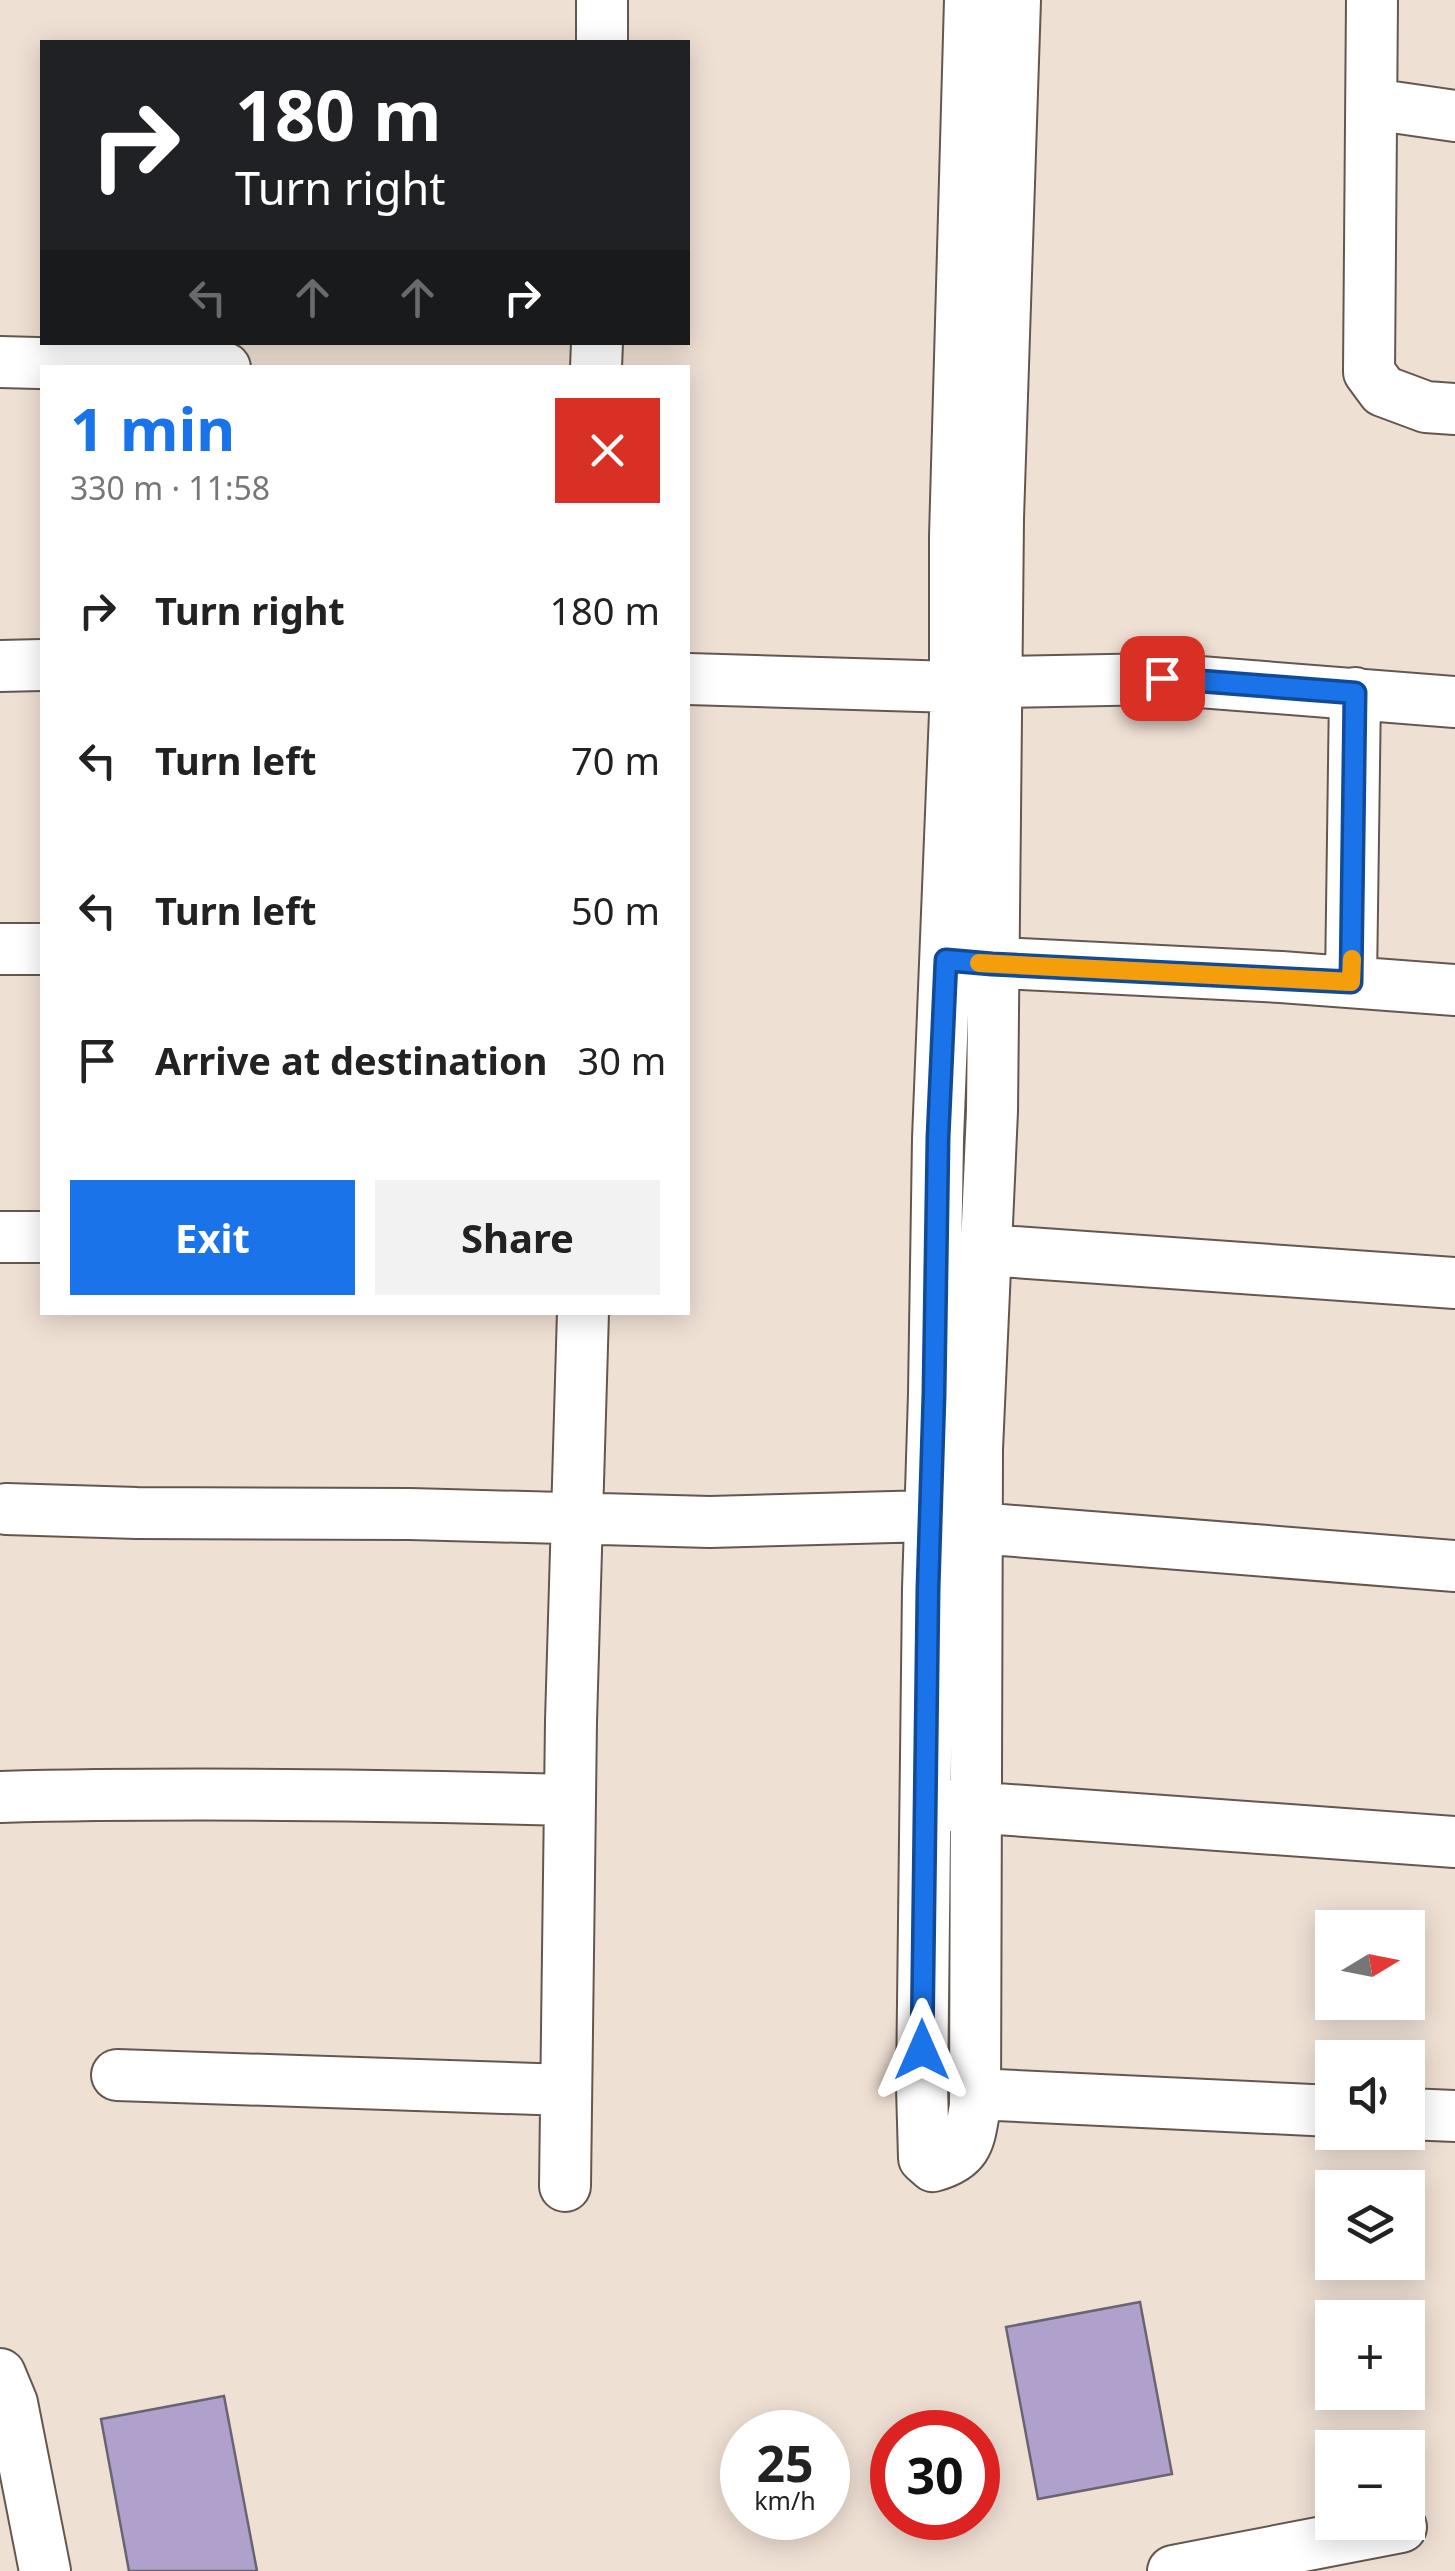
<!DOCTYPE html>
<meta charset="utf-8">
<style>
body{margin:0;font-family:"Noto Sans",sans-serif;background:#f2f2f2;color:#222;height:100vh;display:flex;flex-direction:column;font-size:38px;white-space:nowrap}
*{box-sizing:border-box;margin:0}
p{font-size:32px;color:#767676}
.icon{flex:none;width:55px;height:55px;fill:none;stroke:currentColor;stroke-width:2;stroke-linecap:round;stroke-linejoin:round}
.map{position:relative;flex:1;overflow:hidden}
.drawer{position:absolute;left:40px;top:365px;width:650px;height:950px;display:flex;flex-direction:column;background:#fff;border-radius:0px;box-shadow:0 5px 25px #0003}
.drawer>*{flex:none}
.banner{position:absolute;left:40px;top:40px;width:650px;height:305px;border-radius:0px;box-shadow:0 5px 25px #0003;background:#202124;color:#fff;overflow:hidden}
.needle{width:65px;rotate:80deg}
.fabs{position:absolute;left:1315px;top:1910px;display:grid;gap:20px}
.fabs a{display:grid;place-items:center;width:110px;height:110px;border-radius:0px;background:#fff;box-shadow:0 5px 25px #0003;font-size:50px}
.speed{position:absolute;left:720px;top:2410px;display:flex;gap:20px;font-size:50px;font-weight:700;text-align:center}
.speed>*{display:grid;place-content:center;width:130px;height:130px;border-radius:50%;background:#fff;box-shadow:0 5px 25px #0003;line-height:1}
.speed small{font-size:25px;font-weight:400}
.speed .limit{border:15px solid #d22;background:#fff;color:#111}
.pin{position:absolute;display:grid;place-items:center;width:85px;height:85px;color:#fff;margin:-42px;border-radius:20px;box-shadow:0 5px 15px #0006}
.me{position:absolute;width:110px;margin:-55px;rotate:0deg;stroke-linejoin:round;filter:drop-shadow(0 0 8px #0008)}
.turn{display:flex;align-items:center;gap:35px;height:210px;padding:0 30px;font-size:45px}
.turn .icon{width:130px;height:130px;stroke-width:2.5}
.turn b{display:block;font-size:70px;line-height:85px}
.lanes{display:flex;align-items:center;height:95px;padding:0 30px;background:#0003;justify-content:center;gap:50px;direction:ltr}
.lanes .off{opacity:.35}
.round{display:grid;place-items:center;flex:none;width:105px;height:105px;border-radius:0px;background:#f2f2f2}
.overview{display:flex;align-items:center;justify-content:space-between;height:170px;padding:0 30px}
h1{font-size:60px;font-weight:700;line-height:75px;color:#1a73e8}
.primary-button{display:flex;gap:20px;margin-top:auto;padding:20px 30px}
.primary-button a{flex:1;height:115px;border-radius:0px;background:#1a73e8;color:#fff;font-size:40px;font-weight:700;line-height:115px;text-align:center}
.primary-button a+a{background:#f2f2f2;color:#222}
ul{padding:0;list-style:none}
li{display:flex;align-items:center;gap:30px;height:150px;padding:0 30px}
li div{flex:1}
li b{display:block;font-size:38px}
li em{font-style:normal}
.map>svg:first-child{display:block}
</style>
<div class="map">
<svg width="1455" height="2571" viewBox="0 0 1455 2571">
<rect width="100%" height="100%" fill="#efe0d4"/>
<path fill="#b0a1cc" stroke="#696472" stroke-width="2.5" d="M1140,2302L1172,2474L1038,2499L1006,2327Z
M224,2396L257,2571H129L101,2419Z"/>
<g fill="none" stroke-linecap="round" stroke-linejoin="round">
<defs>
<path id="minor" d="M970,0L955,537V713L938,1139L934,1394L928,1589L922,2087L924,2158L933,2166C970,2156 969,2139 975,2106L977,1449L992,1111L998,518L1015,0
M1372,0L1369,372L1383,391L1426,407L1455,409
M602,42V0
M1372,104L1455,116
M0,362L225,368
M596,368L597,342
M0,666L42,665
M688,679L954,687
M996,682L1161,679L1455,702
M0,949H42
M960,961L1281,977L1455,990
M1351,982L1355,693
M0,1237H42
M986,1250L1455,1283
M6,1509L137,1513L410,1514L710,1522L930,1516
M977,1528L1455,1566
M0,1797C190,1792 380,1795 570,1800
M941,1805L1455,1842
M117,2075L566,2090
M975,2094L1332,2111
M1408,2114L1455,2116
M565,2186L571,1721L583,1312
M0,2374L12,2403L45,2571
M1173,2571L1401,2527"/>
</defs>
<use href="#minor" stroke="#64584e" stroke-width="54"/>
<use href="#minor" stroke="#fff" stroke-width="50"/>
</g>
<g fill="none" stroke-linecap="round" stroke-linejoin="round">
<defs>
<path id="route" d="M922,2050L928,1589L934,1394L938,1138L946,960L992,964L1351,982L1355,693L1162,678"/>
</defs>
<use href="#route" stroke="#114b97" stroke-width="25"/>
<use href="#route" stroke="#1a73e8" stroke-width="18"/>
<path stroke="#f59e0b" stroke-width="18" d="M979,963L1351,982L1352,959"/>
</g>
</svg>
<div class="fabs">
<a><svg class="needle" viewBox="-14 -14 28 28"><path d="M0-13l5 13h-10z" fill="#e53935"/><path d="M0 13l5-13h-10z" fill="#767676"/></svg></a>
<a><svg class="icon" aria-label="sound" viewBox="0 0 24 24"><path d="M4 9h4l5-4v14l-5-4H4zM17 9q2 3 0 6"/></svg></a>
<a><svg class="icon" aria-label="layers" viewBox="0 0 24 24"><path d="M12 4l9 5-9 5-9-5zM3 14l9 5 9-5"/></svg></a>
<a>+</a>
<a>−</a>
</div>
<div class="speed"><div>25<small>km/h</small></div><div class="limit">30</div></div>
<div class="pin" style="left:1162px;top:678px;background:#d93025"><svg class="icon" aria-label="arrive" viewBox="0 0 24 24"><path d="M6 21V4h12l-3 4 3 4H6"/></svg></div>
<svg class="me" style="left:922px;top:2050px" viewBox="-20 -20 40 40"><path d="M0-17L14 15 0 8-14 15z" fill="#1a73e8" stroke="#fff" stroke-width="4"/></svg>
<div class="banner">
<div class="turn"><svg class="icon" aria-label="right" viewBox="0 0 24 24"><path d="M7 20v-9h11M14 6l5 5-5 5"/></svg><div><b>180 m</b>Turn right</div></div>
<div class="lanes"><svg class="icon off" aria-label="left" viewBox="0 0 24 24"><path d="M17 20v-9H6M10 6l-5 5 5 5"/></svg><svg class="icon off" aria-label="ahead" viewBox="0 0 24 24"><path d="M12 20V5M6 11l6-6 6 6"/></svg><svg class="icon off" aria-label="ahead" viewBox="0 0 24 24"><path d="M12 20V5M6 11l6-6 6 6"/></svg><svg class="icon" aria-label="right" viewBox="0 0 24 24"><path d="M7 20v-9h11M14 6l5 5-5 5"/></svg></div>
</div>
<section class="drawer">
<div class="overview"><div><h1>1 min</h1><p>330 m · 11:58</p></div><a class="round" style="background:#d93025;color:#fff"><svg class="icon" aria-label="close" viewBox="0 0 24 24"><path d="M6 6l12 12M18 6L6 18"/></svg></a></div>
<ul>
<li><svg class="icon" aria-label="right" viewBox="0 0 24 24"><path d="M7 20v-9h11M14 6l5 5-5 5"/></svg><div><b>Turn right</b></div><em>180 m</em></li>
<li><svg class="icon" aria-label="left" viewBox="0 0 24 24"><path d="M17 20v-9H6M10 6l-5 5 5 5"/></svg><div><b>Turn left</b></div><em>70 m</em></li>
<li><svg class="icon" aria-label="left" viewBox="0 0 24 24"><path d="M17 20v-9H6M10 6l-5 5 5 5"/></svg><div><b>Turn left</b></div><em>50 m</em></li>
<li><svg class="icon" aria-label="arrive" viewBox="0 0 24 24"><path d="M6 21V4h12l-3 4 3 4H6"/></svg><div><b>Arrive at destination</b></div><em>30 m</em></li>
</ul>
<div class="primary-button"><a>Exit</a><a>Share</a></div>
</section>
</div>
